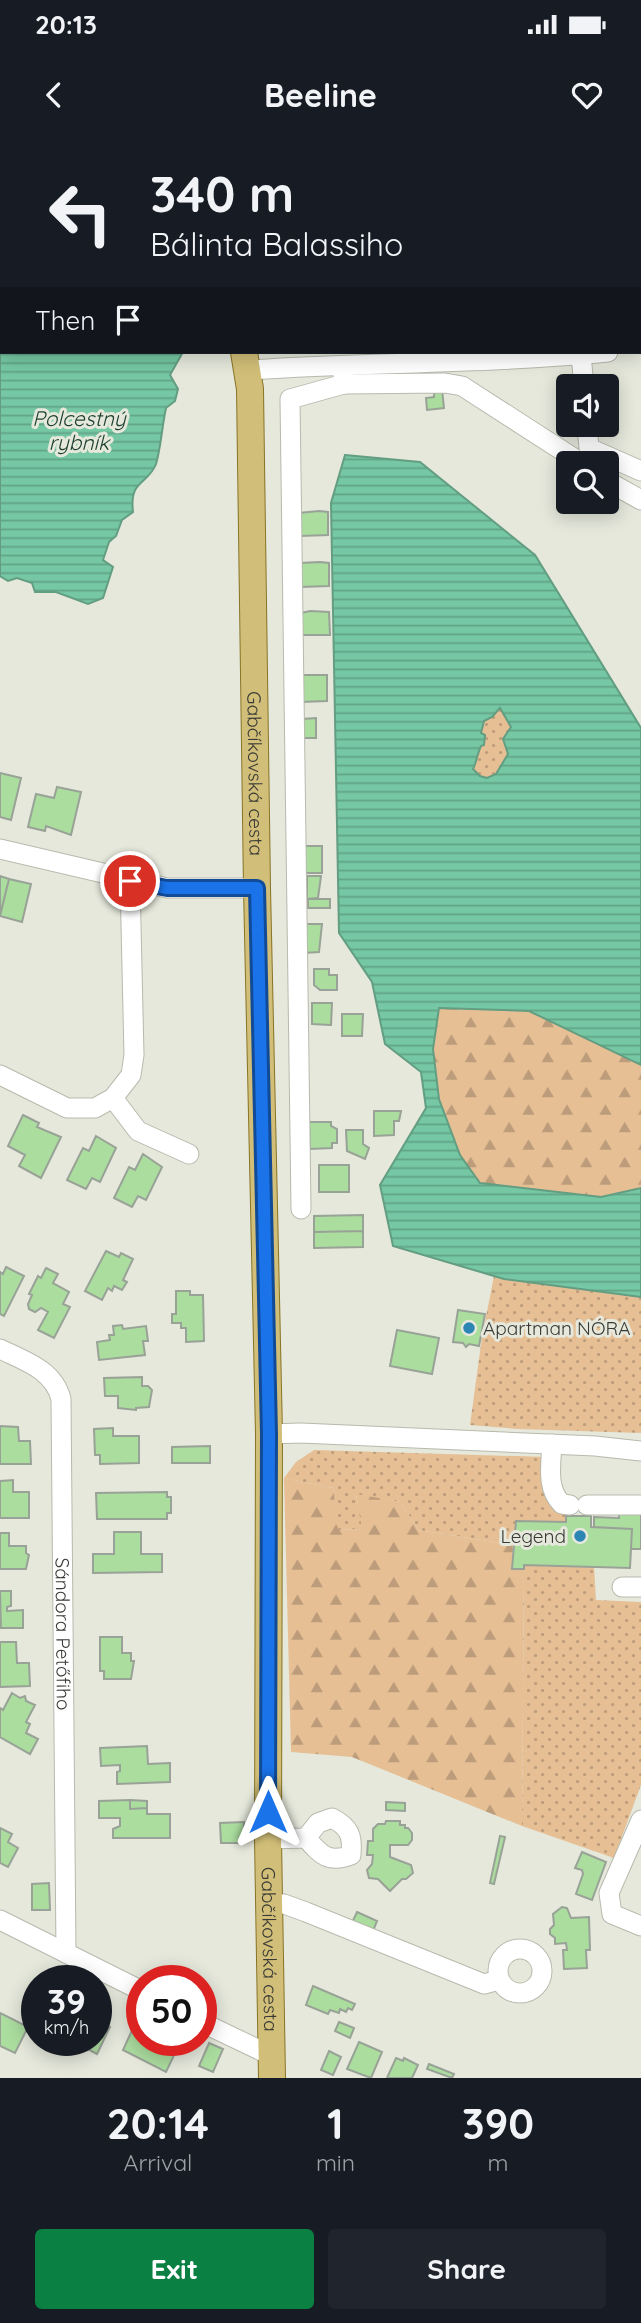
<!DOCTYPE html>
<meta charset="utf-8">
<style>
body{margin:0;font-family:Quicksand,sans-serif;background:#20242c;color:#f1f3f6;height:100vh;display:flex;flex-direction:column;font-size:26px;white-space:nowrap}
*{box-sizing:border-box;margin:0}
p{font-size:23px;color:#9ea1a6}
.icon{flex:none;width:38px;height:38px;fill:none;stroke:currentColor;stroke-width:2;stroke-linecap:round;stroke-linejoin:round}
.map{position:relative;height:1938px;overflow:hidden}
.side{display:flex;flex-direction:column;background:#171b24;flex:1}
.side>*{flex:none}
.guide{position:absolute;left:0px;top:0px;width:642px;height:214px;box-shadow:0 4px 18px #0003;background:#171b24;color:#f1f3f6;overflow:hidden}
.controls{position:absolute;left:556px;top:234px;display:grid;gap:14px}
.controls a{display:grid;place-items:center;width:63px;height:63px;border-radius:7px;background:#171b24;box-shadow:0 4px 18px #0003;font-size:35px}
.speed{position:absolute;left:21px;top:1825px;display:flex;gap:14px;font-size:35px;font-weight:700;text-align:center}
.speed>*{display:grid;place-content:center;width:91px;height:91px;border-radius:50%;background:#171b24;box-shadow:0 4px 18px #0003;line-height:1}
.speed small{font-size:18px;font-weight:400}
.speed .limit{border:10px solid #d22;background:#fff;color:#111}
.pin{position:absolute;display:grid;place-items:center;width:60px;height:60px;color:#fff;margin:-30px;border:4px solid #fff;border-radius:50%;box-shadow:0 2px 7px #0007}
.me{position:absolute;width:77px;margin:-38px;rotate:0deg;stroke-linejoin:round;filter:drop-shadow(0 0 5px #0008)}
.turn{display:flex;align-items:center;gap:24px;height:147px;padding:0 35px;font-size:32px}
.turn .icon{width:91px;height:91px;stroke-width:2.5}
.turn b{display:block;font-size:49px;line-height:60px}
.then{display:flex;align-items:center;height:66px;padding:0 35px;background:#0003;gap:14px;font-size:26px}
.eta{display:flex;justify-content:space-evenly;align-items:center;height:119px;text-align:center}
.eta b{font-size:42px;font-weight:800;line-height:49px}
.action{display:flex;gap:14px;margin-top:auto;padding:14px 35px}
.action a{flex:1;height:80px;border-radius:7px;background:#0b8043;color:#fff;font-size:28px;font-weight:800;line-height:80px;text-align:center}
.action a+a{background:#20242c;color:#f1f3f6}
.status{display:flex;justify-content:space-between;align-items:center;height:49px;padding:0 35px;background:#171b24;direction:ltr}
.status svg{height:19px;fill:currentColor}
header{display:flex;justify-content:space-between;align-items:center;height:91px;padding:0 35px;background:#171b24;font-size:32px;font-weight:800}
.map>svg:first-child{display:block}
</style>
<div class="status"><b>20:13</b><svg viewBox="0 0 49 12"><path d="M0 12V9h3v3zM5 12V6h3v6zM10 12V3h3v9zM15 12V0h3v12zM26 1h20v11H26zM47 4h2v5h-2z"/></svg></div>
<header><svg class="icon" aria-label="back" viewBox="0 0 24 24"><path d="M15 5l-7 7 7 7"/></svg>Beeline<svg class="icon" aria-label="heart" viewBox="0 0 24 24"><path d="M12 20l-8-8c-3-5 5-10 8-4 3-6 11-1 8 4z"/></svg></header>
<div class="map">
<svg width="641" height="1938" viewBox="0 0 641 1938">
<defs>
<pattern id="grass-dots" width="8" height="8" patternUnits="userSpaceOnUse" patternTransform="scale(1.75)"><rect width="8" height="8" fill="#e7bf95"/><path d="M2 2h.1M6 6h.1" fill="none" stroke="#bc9c7a" stroke-width="1.8" stroke-linecap="round"/></pattern>
<pattern id="forest-firs" width="22" height="20" patternUnits="userSpaceOnUse" patternTransform="scale(1.75)"><rect width="22" height="20" fill="#e7bf95"/><path d="M5 1l3.5 6h-7zM16 11l3.5 6h-7z" fill="#bc9c7a"/></pattern>
<pattern id="water-rules" width="6" height="5" patternUnits="userSpaceOnUse" patternTransform="scale(1.75)"><rect width="6" height="5" fill="#75c8a3"/><path d="M0 2.5h6" fill="none" stroke="#61a386"/></pattern>
</defs>
<rect width="100%" height="100%" fill="#e5e8db"/>
<path fill="url(#grass-dots)" d="M500,568L511,587L507,606L508,614L496,634L487,638L480,636L473,629C481,614 479,597 484,581L492,577Z
M494,1136L641,1157V1293L518,1289L470,1285L482,1197Z
M314,1310L546,1317L570,1370V1376H566V1382L517,1381L516,1405H513L418,1390L401,1362L356,1355L363,1389L338,1390L333,1348L284,1338L296,1322Z
M524,1425L594,1427L596,1460L641,1462V1645L614,1718L522,1686Z"/>
<path fill="url(#forest-firs)" d="M439,868L529,871L641,925V1048L601,1057L480,1043L460,1015L439,959L433,909Z
M284,1338L333,1348L339,1390L362,1389L356,1354L401,1362L418,1390L513,1405L512,1429H524L522,1686L352,1617L291,1612Z"/>
<path fill="url(#water-rules)" stroke="#639d82" stroke-width="2" fill-rule="evenodd" d="M0,115L2,212H183L170,235L178,249L175,261L166,268C162,286 161,307 156,324C148,345 129,339 133,372L122,380L116,396L109,402L103,420L113,427L103,458L88,464L56,452H35L32,443L17,438L8,441L0,436Z
M345,315L420,322L535,415L641,588V925L529,871L439,868L433,909L439,959L460,1015L480,1043L601,1057L641,1048V1157L504,1139L393,1106L380,1045L426,968L421,932L385,904L372,842L339,793L331,363ZM500,568L511,587L503,599L508,614L496,634L487,638L480,636L473,629C477,621 477,614 481,606L484,605L485,595L481,593L484,581L492,577Z"/>
<path fill="#abdd9f" stroke="#99a297" stroke-width="2" d="M442,249L444,268L427,270L426,258L434,257V250Z
M319,371L328,372V395L300,396L299,373Z
M320,422L329,423V446L300,447V423Z
M310,471L329,472L330,495H301V473Z
M301,535H327V561L301,562Z
M316,578V598H302V579Z
M0,633L21,638L11,680L0,677Z
M57,647L81,652L71,695L46,686L45,691L28,687L36,654L54,658Z
M303,706H322V733H303Z
M0,736L9,739L0,775Z
M307,736H321L318,758L307,759Z
M9,739L31,744L22,782L0,776Z
M308,759H330V768H308Z
M304,784H322L319,812L304,813Z
M314,829H329V835H337V850H320L314,845Z
M312,863H332L331,885L312,884Z
M342,874H363L362,896H342Z
M374,971H401L399,981H394V995L374,996Z
M23,975L39,983L37,987L61,997L41,1038L19,1026L25,1015L8,1006Z
M309,982H331V986L337,989V1003H332V1008L310,1009Z
M346,990H363V1004L369,1008L365,1019L347,1011Z
M96,996L116,1008L100,1042L92,1038L86,1049L67,1040L83,1008L89,1011Z
M143,1014L162,1027L146,1060L138,1056L132,1067L114,1058L129,1027L135,1030Z
M319,1025H349V1052H319Z
M363,1075V1091L314,1092V1076Z
M363,1091V1107L314,1108V1092Z
M106,1111L119,1117L121,1113L133,1119L123,1140L127,1142L122,1150L114,1146L112,1151L108,1148L102,1160L85,1151Z
M6,1127L24,1136L4,1176L0,1174V1132L3,1134Z
M46,1128L58,1134L53,1143L69,1152L63,1164L70,1167L54,1198L38,1190L48,1172L41,1168L35,1172L29,1169L28,1164L32,1155L29,1154L38,1136L41,1138Z
M176,1151H190V1155H203L204,1201L186,1202V1188H181V1183H172V1174H176Z
M458,1170L485,1174L479,1206L469,1204L466,1207L463,1203L453,1202Z
M122,1185L123,1189L146,1186L148,1201H143L145,1215L99,1220L97,1202L110,1200L109,1195H114L113,1186Z
M397,1190L439,1198L432,1234L390,1226Z
M142,1237V1246H148L152,1250L149,1267L136,1268V1270L118,1268V1256H105L104,1238Z
M0,1286L18,1287L19,1301H30L31,1324H0Z
M113,1288V1296H139V1323L100,1324V1315H95L94,1289Z
M210,1306V1323H172V1307Z
M13,1340V1352H29V1378H0V1341Z
M167,1352V1357H171V1373H167V1379H97L96,1353Z
M619,1369L641,1370V1409H631L632,1389L594,1387V1377L619,1378Z
M566,1376H591V1387L632,1389L630,1428L524,1425V1429H512L516,1381L566,1382Z
M114,1392H141V1414H162V1432L93,1433V1414H114Z
M0,1393H9V1406H26V1413L29,1415L26,1429H0Z
M0,1451H11V1466L7,1467V1471L23,1470V1488H1Z
M100,1497H122V1513H131V1521H134L131,1539H104V1531H100Z
M0,1502H16L17,1523H29L30,1546L0,1547Z
M12,1553L20,1558L25,1556L26,1561L35,1565L26,1582L30,1584L26,1593L38,1599L30,1614L0,1597V1568L3,1570Z
M147,1606L148,1624L170,1623V1642L117,1644V1632L120,1631V1625L101,1626L100,1608Z
M130,1660L147,1661V1668L130,1669Z
M130,1660V1669L147,1668V1674H170V1698H113V1689L120,1686V1678H99V1661Z
M386,1662L405,1663V1671L386,1670Z
M386,1681H400V1685H405V1688H408L412,1693V1700L408,1705H390V1717L411,1725L413,1733L406,1739H402L390,1751L378,1739L369,1738L367,1730L372,1724L373,1715H367L368,1701H373V1689L378,1684H385Z
M244,1682V1703H221L220,1683Z
M0,1688L12,1694L8,1702L18,1708L8,1727L0,1723Z
M500,1696L505,1697L494,1744L490,1743Z
M582,1712L606,1722L592,1760L576,1754L583,1734L582,1730L575,1728Z
M49,1743L50,1770H32V1744Z
M562,1767L567,1768L571,1778L589,1777L590,1810H586L587,1828L564,1829L563,1810H567L566,1803L555,1804V1798L550,1794V1789L554,1785L553,1774Z
M357,1772L377,1781L371,1796L350,1787Z
M313,1846L355,1864L352,1870L348,1868L346,1872L340,1869L339,1873L330,1870L328,1874L306,1865Z
M0,1873L28,1887L15,1913L0,1906Z
M96,1881L110,1887L97,1914L71,1900H96Z
M339,1882L354,1888L350,1898L335,1891Z
M134,1886L142,1890V1900H164L178,1907L166,1932L123,1910Z
M359,1902L382,1912L371,1938L347,1929Z
M209,1903L223,1909L213,1932L199,1926Z
M329,1911L341,1917L333,1935L321,1930Z
M396,1918L403,1921L404,1918L418,1925L412,1938H387Z
M429,1924L454,1934L452,1938L427,1929Z"/>
<g fill="none" stroke-linecap="round" stroke-linejoin="round">
<defs>
<g id="minor">
<path d="M233,0V2"/>
<path d="M444,2V0"/>
<path d="M0,77H2"/>
<path d="M640,199L641,198"/>
<path d="M581,214L584,247"/>
<path d="M249,230C368,222 489,224 608,212"/>
<path d="M343,234L344,244L445,243L462,246L583,324"/>
<path d="M587,285L589,308L641,331"/>
<path d="M607,341L641,360"/>
<path d="M0,709L167,748H257"/>
<path d="M0,935L67,968H95L113,958L131,935L134,915L130,741"/>
<path d="M113,958L138,991L189,1014"/>
<path d="M301,1069L290,259L344,244"/>
<path id="s1" d="M0,1209C25,1221 54,1230 61,1259L66,1813"/>
<path d="M269,1294L301,1293L595,1306L641,1311"/>
<path d="M552,1304C551,1324 546,1349 562,1364L570,1365"/>
<path d="M587,1365H641"/>
<path d="M622,1447H641"/>
<path d="M641,1680L609,1753L612,1774L641,1786"/>
<path d="M268,1699L306,1698C320,1714 328,1724 351,1715C353,1695 349,1687 332,1678L318,1683L306,1698"/>
<path d="M269,1763L284,1764L306,1772L484,1844L499,1840"/>
<path d="M0,1780L142,1851"/>
<circle cx="520" cy="1831" r="22"/>
<path d="M201,1882L272,1916"/>
</g>
<g id="major">
<path d="M195,0L196,2"/>
<path id="s2" d="M244,212L250,249L257,748L269,1294L268,1699L272,1938"/>
</g>
</defs>
<use href="#minor" stroke="#b7baad" stroke-width="21"/>
<use href="#major" stroke="#887426" stroke-width="28"/>
<use href="#minor" stroke="#fff" stroke-width="19"/>
<use href="#major" stroke="#d1be78" stroke-width="26"/>
</g>
<g fill="none" stroke-linecap="round" stroke-linejoin="round">
<defs>
<path id="route" d="M130,741L167,748H257L269,1294L268,1672"/>
</defs>
<use href="#route" stroke="#114b97" stroke-width="18"/>
<use href="#route" stroke="#1a73e8" stroke-width="12"/>
</g>
<g fill="#2c86b4" stroke="#e5e8db" stroke-width="2.5">
<circle cx="469" cy="1188" r="7"/>
<circle cx="580" cy="1396" r="7"/>
</g>
<g text-anchor="middle" stroke-width="6" stroke-linejoin="round" paint-order="stroke">
<g font-size="19" fill="#393a35" stroke="#e5e8db">
<text dy="7" stroke="none"><textPath href="#s2" startOffset="422">Gabčíkovská cesta</textPath></text>
<text dy="7" stroke="none"><textPath href="#s1" startOffset="317">Sándora Petőfiho</textPath></text>
<text dy="7" stroke="none"><textPath href="#s2" startOffset="1598">Gabčíkovská cesta</textPath></text>
</g>
<g font-size="19" fill="#393a35" stroke="#e5e8db" text-anchor="start">
<text x="483" y="1195">Apartman NÓRA</text>
<text x="566" y="1403" text-anchor="end">Legend</text>
</g>
<g font-size="21" font-style="italic" fill="#1a3f2f" stroke="#e5e8db">
<text x="79" y="286">Polcestný<tspan x="79" dy="24">rybník</tspan></text>
</g>
</g>
</svg>
<div class="controls">
<a><svg class="icon" aria-label="sound" viewBox="0 0 24 24"><path d="M4 9h4l5-4v14l-5-4H4zM17 9q2 3 0 6"/></svg></a>
<a><svg class="icon" aria-label="search" viewBox="0 0 24 24"><circle cx="10" cy="10" r="6"/><path d="M15 15l6 6"/></svg></a>
</div>
<div class="speed"><div>39<small>km/h</small></div><div class="limit">50</div></div>
<div class="pin" style="left:130px;top:741px;background:#d93025"><svg class="icon" aria-label="arrive" viewBox="0 0 24 24"><path d="M6 21V4h12l-3 4 3 4H6"/></svg></div>
<svg class="me" style="left:268px;top:1672px" viewBox="-20 -20 40 40"><path d="M0-17L14 15 0 8-14 15z" fill="#1a73e8" stroke="#fff" stroke-width="4"/></svg>
<div class="guide">
<div class="turn"><svg class="icon" aria-label="left" viewBox="0 0 24 24"><path d="M17 20v-9H6M10 6l-5 5 5 5"/></svg><div><b>340 m</b>Bálinta Balassiho</div></div>
<div class="then">Then<svg class="icon" aria-label="arrive" viewBox="0 0 24 24"><path d="M6 21V4h12l-3 4 3 4H6"/></svg></div>
</div>
</div>
<section class="side">
<div class="eta">
<div><b>20:14</b><p>Arrival</p></div>
<div><b>1</b><p>min</p></div>
<div><b>390</b><p>m</p></div>
</div>
<div class="action"><a>Exit</a><a>Share</a></div>
</section>
